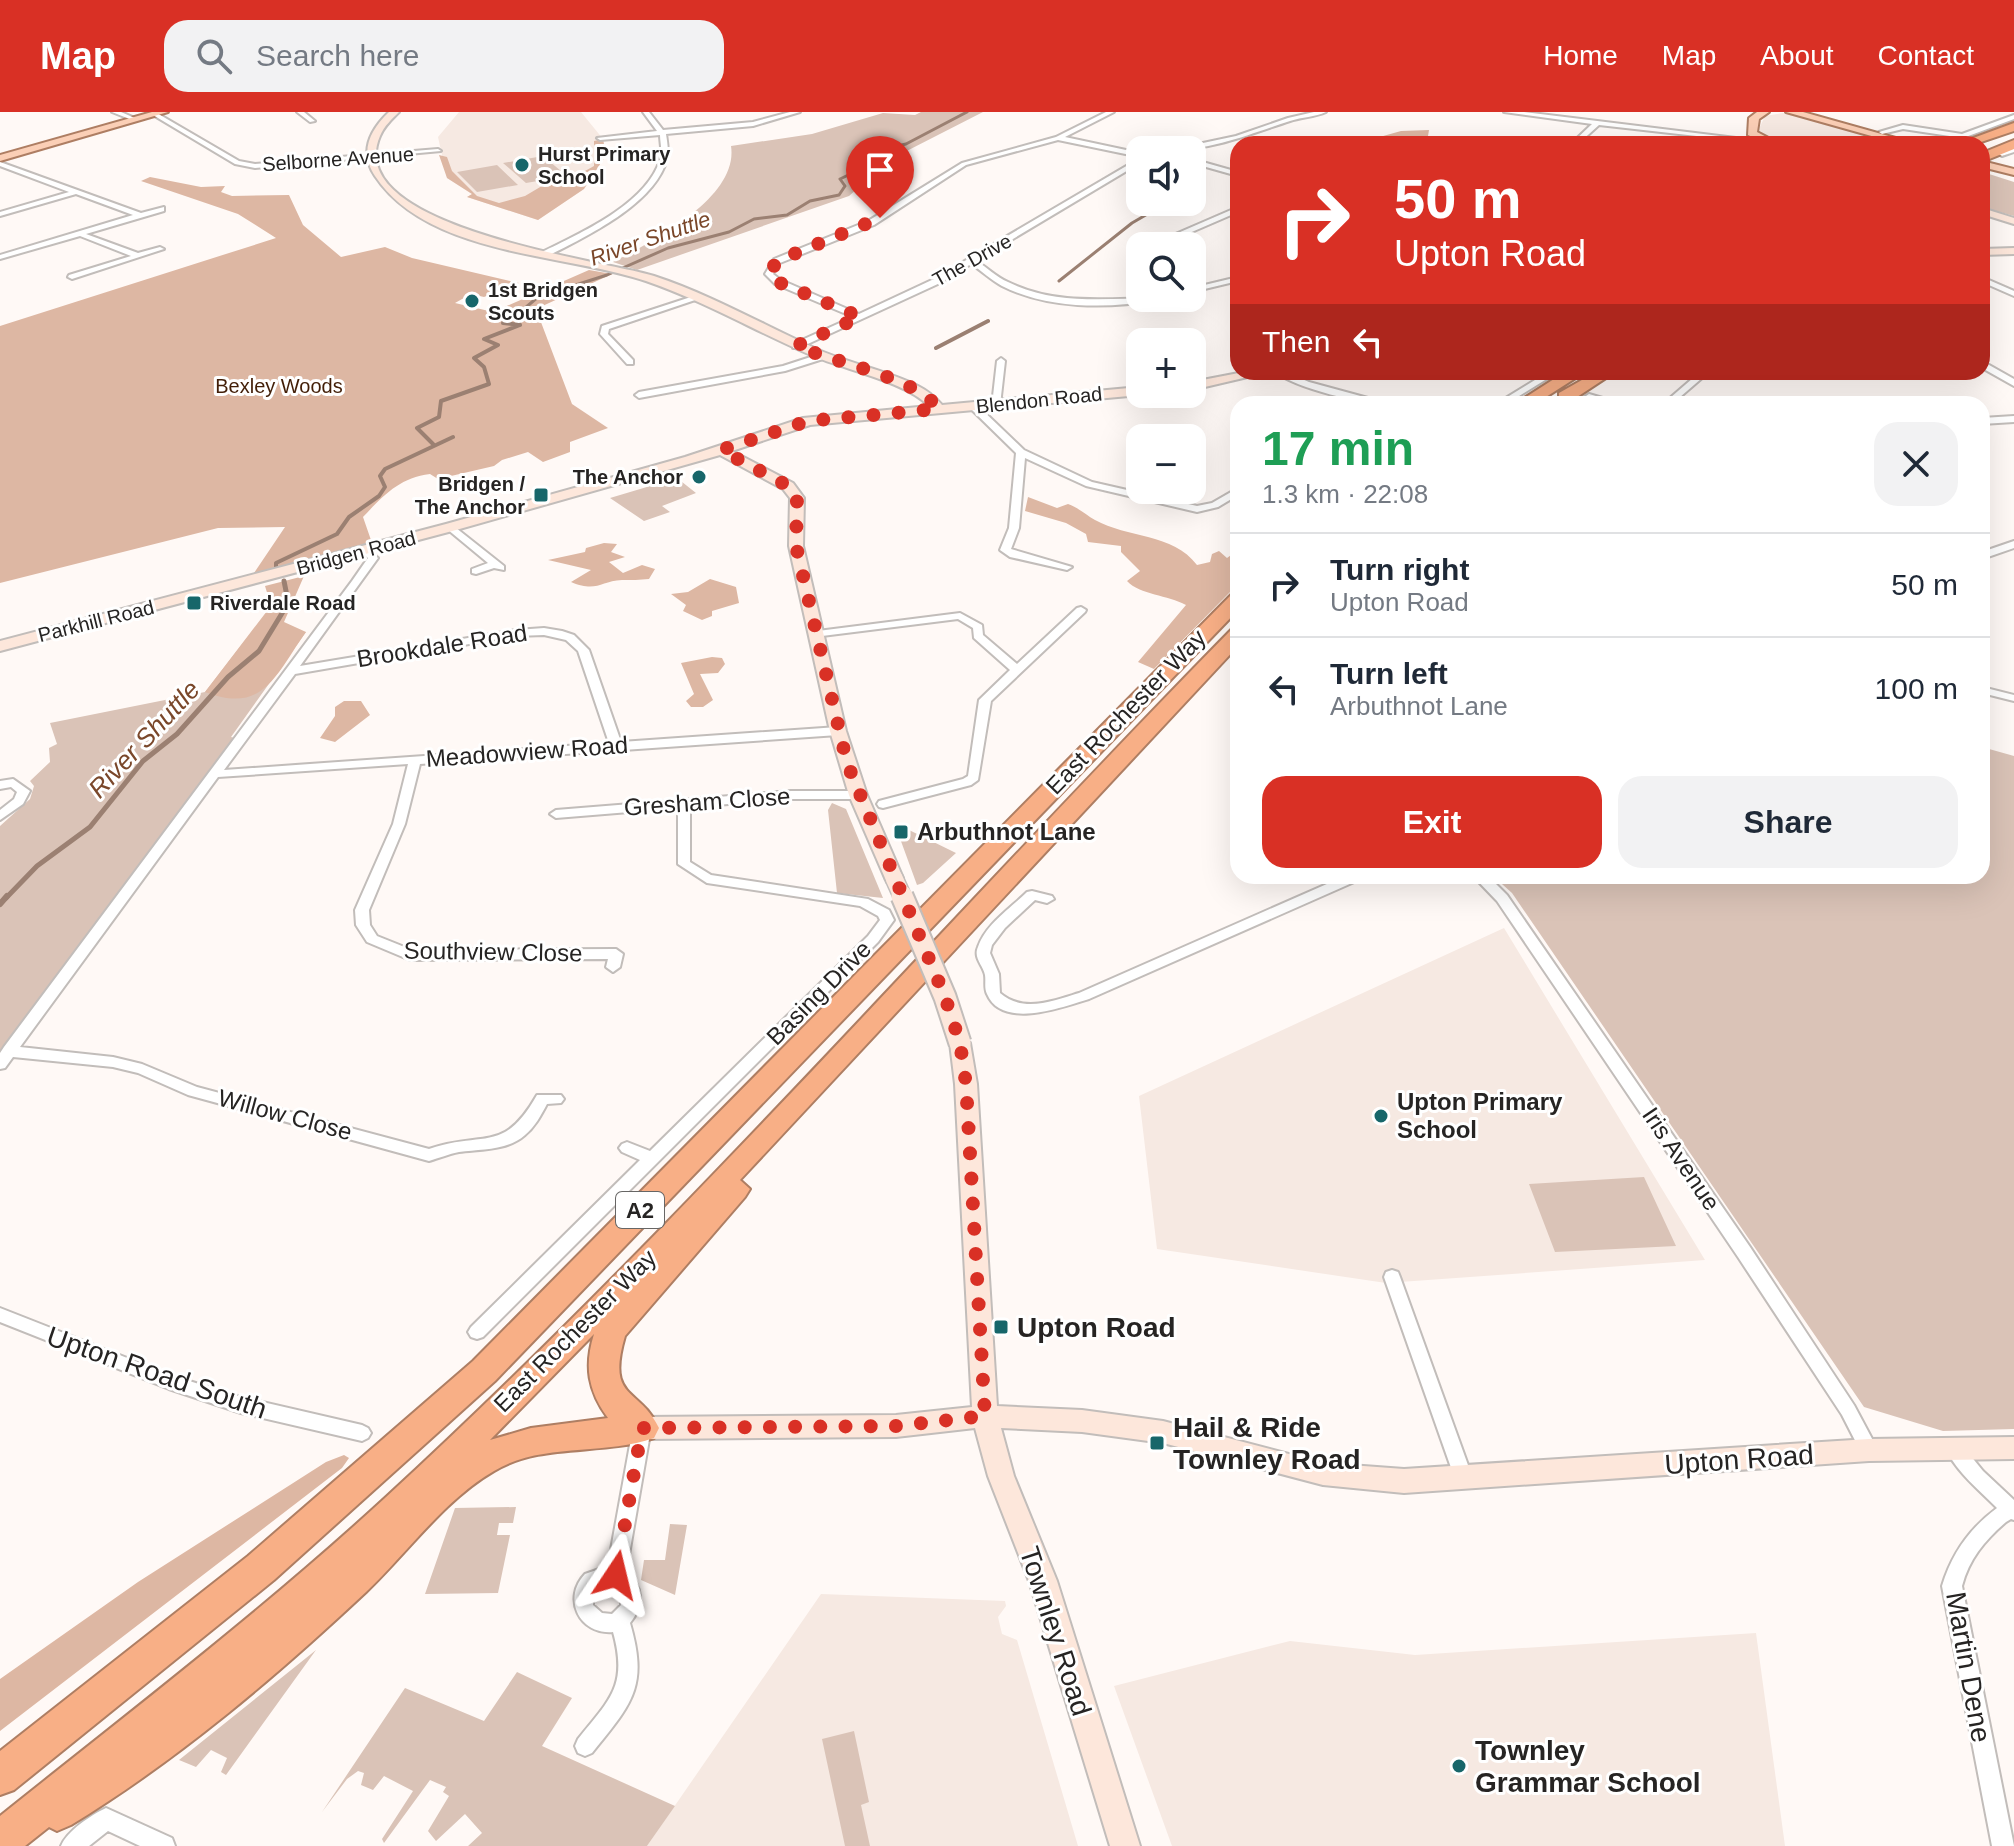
<!DOCTYPE html>
<meta charset="utf-8">
<style>
body{margin:0;font-family:Helvetica,sans-serif;background:#f2f2f3;color:#1f2937;height:100vh;display:flex;flex-direction:column;font-size:30px;white-space:nowrap}
*{box-sizing:border-box;margin:0}
p{font-size:26px;color:#747a83}
.icon{flex:none;width:44px;height:44px;fill:none;stroke:currentColor;stroke-width:2;stroke-linecap:round;stroke-linejoin:round}
.map{position:relative;flex:1;overflow:hidden}
.details{position:absolute;left:1230px;top:284px;width:760px;height:488px;display:flex;flex-direction:column;background:#fff;border-radius:24px;box-shadow:0 8px 32px #0002}
.details>*{flex:none}
.top-card{position:absolute;left:1230px;top:24px;width:760px;height:244px;border-radius:24px;box-shadow:0 8px 32px #0002;background:#d93025;color:#fff;overflow:hidden}
.buttons{position:absolute;left:1126px;top:24px;display:grid;gap:16px}
.buttons a{display:grid;place-items:center;width:80px;height:80px;border-radius:16px;background:#fff;box-shadow:0 8px 32px #0002;font-size:40px}
.pin{position:absolute;display:grid;place-items:center;width:68px;height:68px;color:#fff;margin:-82px -34px;border-radius:50% 50% 50% 0;rotate:-45deg;box-shadow:0 0 8px #0007}
.pin .icon{rotate:45deg}
.me{position:absolute;width:88px;margin:-44px;rotate:10deg;stroke-linejoin:round;filter:drop-shadow(0 0 6px #0008)}
.turn{display:flex;align-items:center;gap:28px;height:168px;padding:0 32px;font-size:36px}
.turn .icon{width:104px;height:104px;stroke-width:2.5}
.turn b{display:block;font-size:56px;line-height:68px}
.then{display:flex;align-items:center;height:76px;padding:0 32px;background:#0003;gap:16px;font-size:30px}
.round{display:grid;place-items:center;flex:none;width:84px;height:84px;border-radius:24px;background:#f2f2f3}
.head{display:flex;align-items:center;justify-content:space-between;height:136px;padding:0 32px}
h1{font-size:48px;font-weight:600;line-height:60px;color:#1e9e55}
.button{display:flex;gap:16px;margin-top:auto;padding:16px 32px}
.button a{flex:1;height:92px;border-radius:24px;background:#d93025;color:#fff;font-size:32px;font-weight:600;line-height:92px;text-align:center}
.button a+a{background:#f2f2f3;color:#1f2937}
ul{padding:0;list-style:none}
li{display:flex;align-items:center;gap:24px;height:104px;padding:0 32px;border-top:2px solid #e0e1e3}
li div{flex:1}
li b{display:block;font-size:30px}
li em{font-style:normal}
header{display:flex;align-items:center;gap:48px;box-sizing:border-box;height:112px;padding:0 40px;background:#d93025;color:#fff}
header strong{font-size:38px}
nav{display:flex;gap:44px;margin-inline-start:auto;font-size:28px}
.search{width:560px;height:72px;background:#f2f2f3;display:flex;align-items:center;gap:20px;box-sizing:border-box;padding:0 28px;border-radius:24px;color:#747a83;font-size:30px}
.map>svg:first-child{display:block}
</style>
<header>
<strong>Map</strong>
<div class="search"><svg class="icon" aria-label="search" viewBox="0 0 24 24"><circle cx="10" cy="10" r="6"/><path d="M15 15l6 6"/></svg>Search here</div>
<nav><a>Home</a><a>Map</a><a>About</a><a>Contact</a></nav>
</header>
<div class="map">
<svg width="2014" height="1734" viewBox="0 0 2014 1734">
<rect width="100%" height="100%" fill="#fff9f6"/>
<path fill="#f6e9e2" d="M459,0H581L603,27L606,43L584,77L538,108L467,85L472,82L447,66L438,25Z
M1783,1L1892,28L1885,32H1785L1757,21L1765,4Z
M1504,816L1705,1148L1386,1171L1157,1137L1139,984Z
M821,1482L1005,1489L1006,1494L998,1505L1002,1522L1017,1528L1078,1734H647Z
M1756,1521L1785,1734H1172L1114,1574L1290,1529L1415,1543Z"/>
<path fill="#dac3b7" d="M921,0H983L891,47L849,84L637,158L613,150C651,130 739,86 731,34L812,22L883,1L915,3Z
M543,44L567,64L526,71L503,51Z
M497,53L518,73L477,80L457,60Z
M1989,62L2014,70V104L1982,95V76Z
M677,366L696,381L662,394L670,400L644,409L610,386Z
M254,517L306,520L231,625L235,626L0,941V714L30,687L34,674L30,669L50,650L49,636L57,632L50,611L205,580Z
M1982,635L2014,644V1317L1943,1319L1864,1295L1512,781L1493,764H1982Z
M832,691L846,697L883,786L837,781L828,698Z
M905,716L956,741L923,771L917,773L898,721Z
M1644,1065L1676,1134L1555,1140L1529,1072Z
M516,1395L513,1411H499L497,1423H510L498,1481L425,1482L455,1396Z
M670,1412L687,1413L675,1483L641,1468L644,1448H665Z
M316,1538L226,1663L221,1660L227,1646L211,1638L196,1655L179,1648Z
M517,1560L572,1586L542,1634L675,1694L647,1734H468L482,1721L465,1702L436,1729L428,1719L449,1684L443,1680L446,1675L430,1668L384,1731L382,1727L413,1679L384,1664L373,1678L361,1673L364,1661L358,1659L347,1667L322,1700L405,1576L484,1609Z
M854,1619L869,1690L861,1693L870,1734H845L822,1627Z"/>
<path fill="#ddb7a3" d="M1429,18L1428,24L1453,25L1469,31L1381,32L1369,28L1401,19Z
M603,27L606,43L584,77L538,108L467,85L472,82L447,66L439,43L447,45L452,59L477,84L499,91L525,84L552,68L576,64L594,54V29Z
M150,65L201,75L225,74L221,80L232,84L289,83L303,113L341,145L385,135L412,146L519,171L484,185L471,182L455,191L493,200L589,158L612,162L536,197L572,292L608,316L570,330V340L543,350L528,340L502,348L494,354L438,367L430,362C399,366 384,383 363,405L372,431L252,464L285,415L218,416L0,471V214L276,126L238,102L141,69Z
M1028,385L1057,396L1068,392C1079,396 1086,403 1095,408C1127,426 1173,421 1197,453L1210,450L1212,442L1219,439L1227,446L1238,438V472L1154,557L1138,550L1186,493C1168,483 1140,483 1127,469L1140,459L1121,440V434L1088,430L1086,422L1066,411L1025,399Z
M604,431L617,432L611,440L625,445L609,450L623,461L642,453L655,457L649,467C640,468 631,468 622,468C600,469 597,481 571,470L591,458L548,448L585,440L586,436Z
M304,464L284,510L306,520C276,562 264,603 205,580L267,499L269,487L265,474Z
M710,467L736,475L739,491L712,499V504L702,508L683,499L686,493L671,482L688,480Z
M712,545L722,546L725,552L718,561L700,562L713,588L703,595H691L686,589L694,582L681,551Z
M344,589H361L370,603L335,630L320,626L335,604V595Z
M344,1343L349,1346L342,1356L0,1619V1567L138,1470L326,1350Z"/>
<g fill="none" stroke-linecap="round" stroke-linejoin="round">
<path stroke="#9b8072" stroke-width="3" d="M1350,32L1403,29L1414,32
M1059,169L1132,111L1168,90
M518,202L538,185L607,163L668,136L729,120L754,107L787,103L810,89L839,83L845,74L840,67L865,55L870,40L906,32L967,0"/>
<path stroke="#9b8072" stroke-width="4" d="M503,211L520,213
M520,213L516,204L520,200
M936,236L988,209
M433,332L417,316L439,305L441,289L489,272L484,255L474,246L498,233L484,227L520,213
M276,456V451L337,422L349,405L379,384L385,375L380,364L385,357L453,325"/>
<path stroke="#9b8072" stroke-width="5" d="M6,786L37,754L90,715L143,649L177,622L228,565L259,539L284,498L287,484L284,469"/>
<path stroke="#9b8072" stroke-width="6" d="M0,792L7,784"/>
</g>
<path fill="#d7d1ce" stroke="#969290" stroke-width="2" d="M1692,20L1730,28L1725,32H1675Z"/>
<g fill="none" stroke-linecap="round" stroke-linejoin="round">
<path stroke="#d4cecc" stroke-width="11" stroke-dasharray="11 6" stroke-linecap="butt" d="M1982,47L1991,49"/>
<defs>
<path id="street" d="M112,0H121L137,7L132,8Z
M155,0L239,49L255,52L438,37L441,39L255,56L235,52L153,3Z
M297,0H304L315,9L310,10Z
M643,0H649L663,18L753,10L790,0H800L753,14L666,22C667,29 669,39 667,47C655,92 587,124 548,144H542V140C581,121 646,92 660,48C663,40 660,31 660,23L600,28L597,26L657,19Z
M1106,0H1114L1065,25L1140,41V45L1058,28L966,53L874,113L780,151L773,162L781,168L859,202L934,167L1140,46V51L976,149C987,155 996,165 1008,170C1056,194 1108,186 1158,186L1157,188C1107,197 1048,197 1002,174C991,168 982,159 971,152L940,171L799,236H793V232L853,205L775,172L765,162L774,147L868,109L962,51L1056,25Z
M1314,0H1326C1315,5 1302,5 1290,9C1250,22 1213,38 1170,38L1236,24L1288,6Z
M1504,0H1524L1744,27L1741,29L1599,13L1578,32H1571L1592,12Z
M2014,3V7L1963,26L1903,17L1882,22L1879,20L1903,13L1962,22Z
M2014,36V40L2002,44L1999,42Z
M1192,47L1238,60V64L1192,51Z
M0,50L141,101L164,95V99L86,122L138,141L160,135L164,137L72,167L68,165L69,163L131,144L80,124L0,147V143L133,103L76,82L0,104V100L69,80L0,54Z
M1238,95V100L1164,132L1157,130Z
M1238,165V169L1192,180V176Z
M1982,165L2014,179V184L1982,170Z
M697,183L704,185L609,217L608,222L633,248V252H627L600,222L602,214Z
M820,242L824,245L823,247L785,259L639,286L635,283L639,280L783,254Z
M1001,246L1005,249L1000,293L996,296L992,293L997,249Z
M1982,249L2014,267V274L1982,256Z
M1275,260H1286L1309,270L1390,292C1361,292 1298,277 1275,260Z
M1548,260H1558L1506,292H1496Z
M1700,260H1709L1672,292H1663Z
M1892,260H1946L1942,263H1896Z
M1589,282L1606,287L1607,289L1603,292L1590,288L1584,292H1574Z
M971,293H977L1024,338L1092,370L1197,394L1212,391L1238,376V383L1218,395L1197,400L1086,374L1025,346L1019,416L1011,437L1072,455L1067,458L1010,445L1000,438L1009,416L1016,341L971,297Z
M2014,304V310L1982,312V306Z
M451,412L504,454V458L494,456L476,462L472,461V457L488,451L447,417V413Z
M2014,429V436L1982,447V440Z
M366,436L378,446L300,554L516,518L544,516L562,519L574,523L589,538L621,630L838,615L844,619L838,623L420,652L405,712L369,798L370,813L377,824L412,838L616,837L623,842L620,855L613,860L606,855L608,847L410,848L367,830L356,813L355,798L393,712L408,652L218,665L20,935L113,945L142,952L197,975L429,1037C483,1018 503,1043 537,983H561L564,987L561,991L547,992C541,1003 535,1015 525,1023C507,1039 481,1037 459,1040C449,1042 439,1046 429,1049L188,983L138,961L113,955L13,945L5,956L0,957V941L4,935L352,469L368,446L361,439ZM544,523L566,528L578,539L609,631L224,658L295,562L516,524Z
M1081,495L1086,498L1085,500L991,589L978,668L971,673L883,696L879,695L877,692L879,689L963,667L968,664L979,588L1010,558L974,526L973,516L958,507L814,525L809,522L810,520L960,501L982,513L983,523L1017,552L1077,496Z
M1982,575L2014,583V589L1982,581Z
M13,667L30,679L23,692L0,708V698L14,687L17,680L11,675L0,677V669Z
M791,679H858L864,683L858,687H791L690,695V750L711,763L868,787L889,798L894,808L878,830L483,1225L477,1227L471,1225L468,1220L471,1215L640,1048L622,1040L619,1036L622,1032L627,1030L650,1039L868,824L880,808L878,804L860,794L707,771L678,752V696L556,706L550,702L556,698Z
M1345,764H1363L1361,767L1089,887C1063,895 1002,918 987,882C984,876 986,870 985,863C983,853 973,846 978,835C986,812 1011,796 1027,780L1032,779L1052,784L1054,787L1047,791L1035,788L1005,816L992,833L990,841L999,862L1000,881C1023,901 1053,889 1079,881Z
M1473,764H1488L1507,783L1750,1135L1854,1293L1878,1338L1875,1344L1869,1346L1863,1344L1842,1303L1738,1145L1497,789Z
M1392,1158L1398,1160L1400,1165L1473,1367L1470,1373L1464,1375L1458,1373L1455,1367L1384,1165L1386,1160Z
M0,1196L173,1264L241,1285L362,1313L368,1316L371,1321L368,1326L362,1329L241,1301L169,1277L0,1210Z
M642,1308L648,1311L651,1316L626,1460C644,1474 644,1494 630,1511C649,1576 631,1592 592,1641L585,1644L578,1641L575,1634L578,1627C610,1587 628,1574 613,1520C579,1523 562,1486 585,1462L608,1454L633,1316L636,1311ZM602,1472H612L621,1480V1493L612,1502L602,1501L593,1493V1480Z
M1955,1330L1961,1332L1983,1359L2014,1388V1408L2011,1407L2006,1410C1985,1428 1969,1447 1962,1474L2014,1734H1992L1942,1474C1952,1441 1970,1416 1997,1396C1979,1378 1958,1361 1946,1338L1949,1332Z
M106,1696L172,1726L175,1734H140L108,1719L89,1734H61C67,1719 91,1703 106,1696Z"/>
<path id="secondary" d="M389,0H399C392,7 384,14 380,24C340,116 603,148 654,164C712,183 765,214 821,239C852,252 888,259 918,274C928,279 935,285 942,293L1140,275V282H1143L1140,283L810,313L732,339L793,371L804,386L803,434L846,619L867,683L903,766L901,770H887L885,766L849,683L830,619L789,434L790,386L783,377L720,343L456,418L0,539V529L446,412L685,345L803,306L929,294C906,270 846,258 813,244C757,220 704,189 646,169C563,141 428,144 375,64C359,40 370,18 389,0Z
M1982,96L2014,106V112L1982,102Z
M2014,136V142L1982,143V137Z
M1244,260H1269L1192,278V270Z
M960,924L970,931L977,972L997,1294L1082,1298L1163,1309L1323,1351L1404,1357L1869,1327L2014,1325V1347L1869,1349L1404,1381L1323,1373L1163,1331L1082,1320L1001,1316L1014,1364L1057,1469L1140,1734H1110L1029,1469L988,1364L975,1316L896,1325L642,1327L633,1324L629,1316L633,1308L642,1305L896,1303L972,1295L955,972L950,931Z"/>
<path id="primary" d="M152,0H168L0,49V43Z
M1757,0H1769L1759,7L1757,20L1780,32H1767L1748,23L1749,6Z
M1786,0H1803L1917,32H1900Z
M1982,49L2014,57V63L1982,55Z"/>
<path id="highway" d="M2014,11V19L1975,32H1957Z
M2014,28V37L1982,50V41Z
M1565,260H1585L1535,292H1515Z
M1596,260H1615L1571,289H1559V281Z
M1238,481V498L495,1269L274,1468L14,1678L0,1683V1639L248,1444L473,1249L1231,483Z
M1238,516V534L740,1068L750,1077L745,1085L625,1224C606,1289 639,1274 659,1316L654,1326C603,1344 542,1330 494,1359C444,1388 408,1440 366,1480C274,1566 179,1647 71,1713L57,1719L49,1715L25,1734H0V1704C130,1600 262,1499 385,1386C682,1113 948,806 1231,518ZM594,1222C584,1254 588,1279 608,1306L531,1316L490,1328Z"/>
</defs>
<use href="#street" stroke="#c2bdba" stroke-width="4"/>
<use href="#secondary" stroke="#c2bdba" stroke-width="4"/>
<use href="#primary" stroke="#ae7e63" stroke-width="4"/>
<use href="#highway" stroke="#ae7e63" stroke-width="4"/>
<use href="#street" fill="#fff" fill-rule="evenodd"/>
<use href="#secondary" fill="#fde7db" fill-rule="evenodd"/>
<use href="#primary" fill="#fbcfb6" fill-rule="evenodd"/>
<use href="#highway" fill="#f8af86" fill-rule="evenodd"/>
<defs>
<path id="secondary-bridge-far1" d="M894,766L903,786"/>
<path id="secondary-bridge" d="M902,784L945,885L960,931"/>
</defs>
<use href="#secondary-bridge-far1" stroke="#c2bdba" stroke-width="20" stroke-linecap="butt"/>
<use href="#secondary-bridge" stroke="#c2bdba" stroke-width="25" stroke-linecap="butt"/>
<use href="#secondary-bridge-far1" stroke="#fde7db" stroke-width="17"/>
<use href="#secondary-bridge" stroke="#fde7db" stroke-width="21"/>
</g>
<g fill="none" stroke-linecap="round" stroke-linejoin="round">
<path stroke="#d93025" stroke-width="14" stroke-dasharray="0 25.2" d="M616,1463L642,1316L896,1314L985,1304L966,972L960,931L945,885L847,651L796,434L797,386L788,374L721,338L808,309L938,297C921,267 830,249 796,234L860,205L778,170L769,162L777,149L880,106"/>
</g>
<g fill="#17666a" stroke="#fff" stroke-width="3">
<circle cx="522" cy="53" r="8"/>
<circle cx="472" cy="189" r="8"/>
<circle cx="699" cy="365" r="8"/>
<rect x="533" y="375" width="16" height="16" rx="4"/>
<rect x="186" y="483" width="16" height="16" rx="4"/>
<rect x="893" y="712" width="16" height="16" rx="4"/>
<circle cx="1381" cy="1004" r="8"/>
<rect x="993" y="1207" width="16" height="16" rx="4"/>
<rect x="1149" y="1323" width="16" height="16" rx="4"/>
<circle cx="1459" cy="1654" r="8"/>
</g>
<g text-anchor="middle" stroke-width="6" stroke-linejoin="round" paint-order="stroke">
<g font-size="20" font-weight="bold" fill="#262423" stroke="#fff" text-anchor="start">
<text x="538" y="49">Hurst Primary<tspan x="538" dy="23">School</tspan></text>
<text x="488" y="185">1st Bridgen<tspan x="488" dy="23">Scouts</tspan></text>
<text x="683" y="372" text-anchor="end">The Anchor</text>
<text x="525" y="379" text-anchor="end">Bridgen /<tspan x="525" dy="23">The Anchor</tspan></text>
<text x="210" y="498">Riverdale Road</text>
</g>
<g font-size="20" fill="#262423" stroke="#fff">
<text transform="translate(338 47) rotate(-4)" y="7">Selborne Avenue</text>
<text transform="translate(972 148) rotate(-29)" y="7">The Drive</text>
<text transform="translate(1039 288) rotate(-6)" y="7">Blendon Road</text>
<text transform="translate(356 441) rotate(-15)" y="7">Bridgen Road</text>
<text transform="translate(96 509) rotate(-14)" y="7">Parkhill Road</text>
</g>
<g font-size="20" fill="#421e07" stroke="#fff">
<text x="279" y="281">Bexley Woods</text>
</g>
<g font-size="22" font-style="italic" fill="#7a472a" stroke="#fff">
<text transform="translate(650 126) rotate(-19)" y="8">River Shuttle</text>
</g>
<rect fill="#fff" stroke="#676665" stroke-width="2" x="616" y="1080" width="48" height="36" rx="6"/>
<g font-size="22" font-weight="bold" fill="#262423">
<text x="640" y="1106">A2</text>
</g>
<g font-size="24" fill="#262423" stroke="#fff">
<text transform="translate(442 534) rotate(-9)" y="8">Brookdale Road</text>
<text transform="translate(1126 600) rotate(-46)" y="8">East Rochester Way</text>
<text transform="translate(527 640) rotate(-4)" y="8">Meadowview Road</text>
<text transform="translate(707 690) rotate(-4)" y="8">Gresham Close</text>
<text transform="translate(493 840) rotate(1)" y="8">Southview Close</text>
<text transform="translate(819 881) rotate(-45)" y="8">Basing Drive</text>
<text transform="translate(285 1003) rotate(15)" y="8">Willow Close</text>
<text transform="translate(1681 1047) rotate(56)" y="8">Iris Avenue</text>
<text transform="translate(575 1219) rotate(-45)" y="8">East Rochester Way</text>
</g>
<g font-size="24" font-weight="bold" fill="#262423" stroke="#fff" text-anchor="start">
<text x="917" y="728">Arbuthnot Lane</text>
<text x="1397" y="998">Upton Primary<tspan x="1397" dy="28">School</tspan></text>
</g>
<g font-size="26" font-style="italic" fill="#7a472a" stroke="#fff">
<text transform="translate(144 627) rotate(-47)" y="9">River Shuttle</text>
</g>
<g font-size="28" font-weight="bold" fill="#262423" stroke="#fff" text-anchor="start">
<text x="1017" y="1225">Upton Road</text>
<text x="1173" y="1325">Hail &amp; Ride<tspan x="1173" dy="32">Townley Road</tspan></text>
<text x="1475" y="1648">Townley<tspan x="1475" dy="32">Grammar School</tspan></text>
</g>
<g font-size="28" fill="#262423" stroke="#fff">
<text transform="translate(157 1260) rotate(19)" y="10">Upton Road South</text>
<text transform="translate(1739 1347) rotate(-4)" y="10">Upton Road</text>
<text transform="translate(1056 1519) rotate(72)" y="10">Townley Road</text>
<text transform="translate(1969 1555) rotate(80)" y="10">Martin Dene</text>
</g>
</g>
</svg>
<div class="buttons">
<a><svg class="icon" aria-label="sound" viewBox="0 0 24 24"><path d="M4 9h4l5-4v14l-5-4H4zM17 9q2 3 0 6"/></svg></a>
<a><svg class="icon" aria-label="search" viewBox="0 0 24 24"><circle cx="10" cy="10" r="6"/><path d="M15 15l6 6"/></svg></a>
<a>+</a>
<a>−</a>
</div>
<div class="pin" style="left:880px;top:106px;background:#d93025"><svg class="icon" aria-label="arrive" viewBox="0 0 24 24"><path d="M6 21V4h12l-3 4 3 4H6"/></svg></div>
<svg class="me" style="left:616px;top:1463px" viewBox="-20 -20 40 40"><path d="M0-17L14 15 0 8-14 15z" fill="#d93025" stroke="#fff" stroke-width="4"/></svg>
<div class="top-card">
<div class="turn"><svg class="icon" aria-label="right" viewBox="0 0 24 24"><path d="M7 20v-9h11M14 6l5 5-5 5"/></svg><div><b>50 m</b>Upton Road</div></div>
<div class="then">Then<svg class="icon" aria-label="left" viewBox="0 0 24 24"><path d="M17 20v-9H6M10 6l-5 5 5 5"/></svg></div>
</div>
<section class="details">
<div class="head"><div><h1>17 min</h1><p>1.3 km · 22:08</p></div><a class="round"><svg class="icon" aria-label="close" viewBox="0 0 24 24"><path d="M6 6l12 12M18 6L6 18"/></svg></a></div>
<ul>
<li><svg class="icon" aria-label="right" viewBox="0 0 24 24"><path d="M7 20v-9h11M14 6l5 5-5 5"/></svg><div><b>Turn right</b><p>Upton Road</p></div><em>50 m</em></li>
<li><svg class="icon" aria-label="left" viewBox="0 0 24 24"><path d="M17 20v-9H6M10 6l-5 5 5 5"/></svg><div><b>Turn left</b><p>Arbuthnot Lane</p></div><em>100 m</em></li>
</ul>
<div class="button"><a>Exit</a><a>Share</a></div>
</section>
</div>
